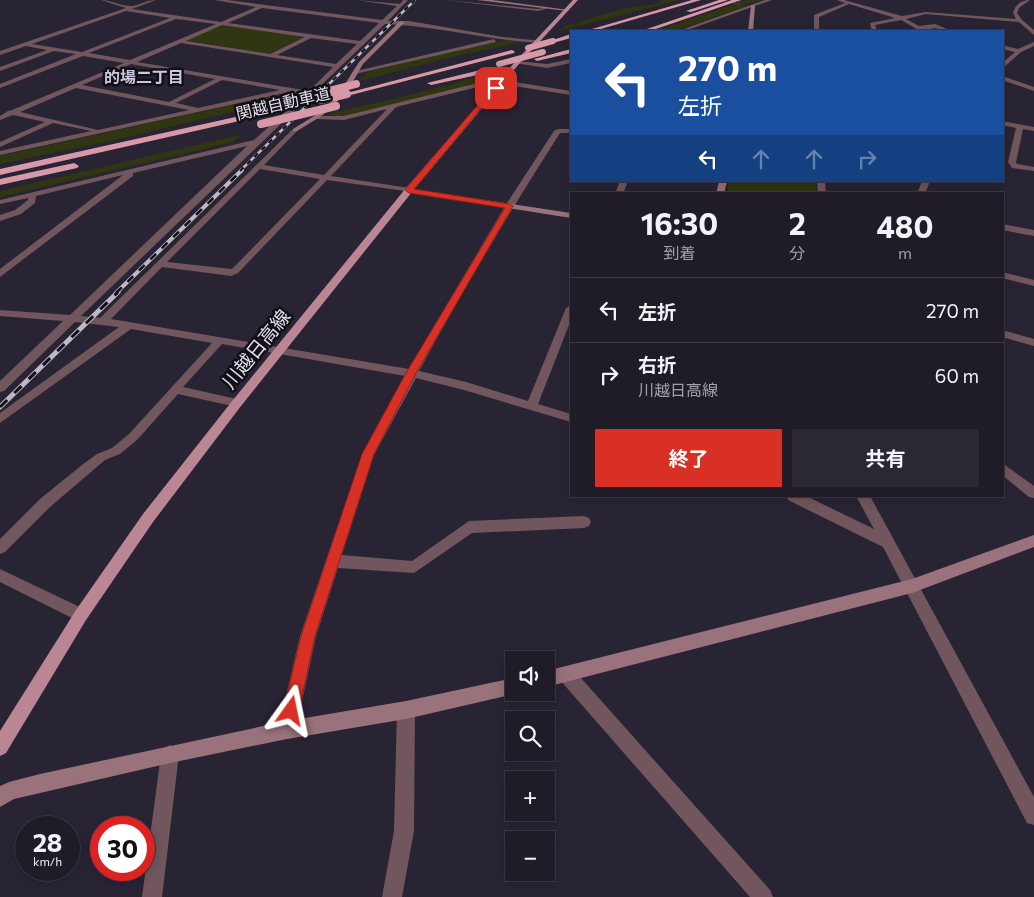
<!DOCTYPE html>
<html lang="ja">
<meta charset="utf-8">
<style>
body{margin:0;font-family:Commissioner,"Noto Sans JP",sans-serif;background:#2c2833;color:#f1f3f6;height:100vh;display:flex;flex-direction:column;font-size:19px;white-space:nowrap}
*{box-sizing:border-box;margin:0}
p{font-size:16px;color:#a1a1a7}
.icon{flex:none;width:28px;height:28px;fill:none;stroke:currentColor;stroke-width:2;stroke-linecap:round;stroke-linejoin:round}
.map{position:relative;flex:1;overflow:hidden}
.details{position:absolute;left:570px;top:192px;width:434px;height:305px;display:flex;flex-direction:column;background:#1f1b27;border-radius:0px;box-shadow:0 2px 12px #0003,0 0 0 1px #3c3944}
.details>*{flex:none}
.banner{position:absolute;left:570px;top:30px;width:434px;height:152px;border-radius:0px;box-shadow:0 2px 12px #0003,0 0 0 1px #3c3944;background:#1a4fa0;color:#fff;overflow:hidden}
.tools{position:absolute;left:505px;top:651px;display:grid;gap:10px}
.tools a{display:grid;place-items:center;width:50px;height:50px;border-radius:0px;background:#1f1b27;box-shadow:0 2px 12px #0003,0 0 0 1px #3c3944;font-size:25px}
.speed{position:absolute;left:15px;top:816px;display:flex;gap:10px;font-size:25px;font-weight:700;text-align:center}
.speed>*{display:grid;place-content:center;width:65px;height:65px;border-radius:50%;background:#1f1b27;box-shadow:0 2px 12px #0003,0 0 0 1px #3c3944;line-height:1}
.speed small{font-size:12px;font-weight:400}
.speed .limit{border:8px solid #d22;background:#fff;color:#111}
.pin{position:absolute;display:grid;place-items:center;width:42px;height:42px;color:#fff;margin:-21px;border-radius:10px;box-shadow:0 2px 8px #0006}
.me{position:absolute;width:55px;margin:-28px;rotate:12deg;stroke-linejoin:round;filter:drop-shadow(0 0 4px #0008)}
.turn{display:flex;align-items:center;gap:18px;height:105px;padding:0 25px;font-size:22px}
.turn .icon{width:65px;height:65px;stroke-width:2.5}
.turn b{display:block;font-size:35px;line-height:42px}
.lanes{display:flex;align-items:center;height:48px;padding:0 25px;background:#0003;justify-content:center;gap:25px;direction:ltr}
.lanes .off{opacity:.35}
.eta{display:flex;justify-content:space-evenly;align-items:center;height:85px;text-align:center}
.eta b{font-size:30px;font-weight:700;line-height:35px}
.cta{display:flex;gap:10px;margin-top:auto;padding:10px 25px}
.cta a{flex:1;height:58px;border-radius:0px;background:#d93025;color:#fff;font-size:20px;font-weight:700;line-height:58px;text-align:center}
.cta a+a{background:#2c2833;color:#f1f3f6}
ul{padding:0;list-style:none}
li{display:flex;align-items:center;gap:15px;height:65px;padding:0 25px;border-top:1px solid #3c3944}
li div{flex:1}
li b{display:block;font-size:19px}
li em{font-style:normal}
.map>svg:first-child{display:block}
</style>
<div class="map">
<svg width="1034" height="897" viewBox="0 0 1034 897">
<rect width="100%" height="100%" fill="#292434"/>
<path fill="#303611" d="M663,0H680L559,31L565,25L576,24L581,21L625,8L656,4Z
M746,0H763C756,2 749,2 743,4L745,6L742,8L674,31H655Z
M220,25H224L304,37L269,54L186,40Z
M506,40L520,42L447,58L359,81L368,72L429,56Z
M488,74L482,82L475,84L346,116H335L329,113L390,100Z
M276,95L287,99L106,142L0,164V156Z
M243,134L233,142L0,197V191Z
M729,181H816V194H727Z"/>
<g fill="none" stroke-linecap="round" stroke-linejoin="round">
<path stroke="#454050" stroke-width="5.5" stroke-dasharray="5.5 2.5" stroke-linecap="butt" d="M731,0L740,2"/>
<path fill="#71575d" fill-rule="evenodd" d="M101,0C111,0 123,7 133,6C141,4 148,0 156,0L132,9L221,22L256,7L214,0H227L382,20L397,6L356,0L400,4L403,0H408L388,21H409L503,37L542,41L539,43C487,40 436,26 385,24L81,316L100,318L293,129L298,130L264,165L324,175L387,109L344,120L316,119L313,117L314,116H344L482,82L501,80L571,91V95L501,84L482,86L396,107L331,176L409,188H412V192L327,180L238,273L231,276L162,267L111,319L409,369L505,206L554,131L558,129H571V133H560C510,211 463,290 419,371L466,382L528,401L566,308L571,305V320L538,404L571,414V422L464,390L416,378L374,455L342,555L412,561L469,521L584,516L589,518L591,522L589,526L584,528L472,533L414,573L338,568L316,636L296,730L293,736L287,739L281,736L278,730L300,636L362,455L405,376L222,344L183,387L241,400L243,403L241,406L237,407L178,394L137,440L120,454L105,460L50,507L5,552L0,554V539L40,499L82,465L97,454L112,448L129,434L212,343L131,329L0,423V413L119,327L75,322L4,391L0,392V381L63,321L0,316V310L70,315L247,146L133,173V176L0,277V269L123,175L36,196L35,203L21,214L0,221V215L15,210L28,200V198L0,204V200L254,140L305,94L289,92L0,155V151L91,131L53,123L0,147V142L45,122L13,115L0,120V116L8,111L12,110L124,63L83,56L0,88V84L76,54L54,51L0,71V67L47,50L26,46L0,55V51L126,8ZM262,8L379,23L360,41L228,23ZM126,11L170,18L82,52L32,44ZM176,19L216,24L130,60L89,53ZM222,25L305,37L270,54L186,41ZM311,38L357,44L336,64L277,55ZM181,43L333,67L313,87L303,90L137,62ZM131,64L215,79L169,102L82,85ZM222,80L280,90L198,108L176,103ZM76,88L189,110L98,130L20,112ZM260,169L320,179L232,269L167,262Z
M445,0L538,9L547,7L549,8L538,11Z
M765,0H772L685,31H678Z
M837,0H844L902,16L926,12L1016,19L1013,13C1015,5 1021,0 1030,0L1019,8L1017,13L1022,20L1034,30V35L1019,22L926,14L906,19L919,26L935,24L952,31H945L935,28L920,31L901,20L875,25L877,31H872L870,23L895,18L849,4L819,17V31H814V15L845,3Z
M494,39L496,42L355,74L352,72Z
M1034,42V46L1021,52L1002,69V63L1015,52L1002,49V45L1018,49Z
M571,59V63L547,68L514,63L517,61L547,64Z
M1002,76L1034,87V91L1002,80Z
M1002,121L1034,127V131L1023,129L1016,162L1017,164L1034,167V171L1012,168L1008,162L1016,128L1002,125Z
M620,181H628L623,194H615Z
M817,181H825L826,194H818Z
M922,181H930L925,194H917Z
M1002,224L1034,230V236L1002,230Z
M1002,272L1034,280V286L1002,278Z
M1002,330L1034,339V346L1002,337Z
M1002,463L1034,486V498L1029,497L1002,475Z
M786,496H806L874,529L856,496H870L1034,797V825L1027,823L883,547L788,500Z
M0,569L86,610L89,615L86,620L81,622L76,620L0,582Z
M566,666L572,668L770,890L773,897H750L560,680L558,674L560,668Z
M406,701L412,704L415,710L414,831L402,897H382L394,831L397,710L400,704Z
M170,745L176,748L179,754L162,897H142L161,754L164,748Z"/>
<path fill="#9a727c" fill-rule="evenodd" d="M477,0H492L569,10L567,11Z
M753,5L755,6L753,31H748L751,6Z
M400,21L405,22L363,64L351,85L336,103L323,115L297,131H293V129L319,113L332,101L345,84L359,62Z
M719,181H727L724,194H716Z
M406,188L571,213V218L409,192H406Z
M1034,535V547L912,593L546,687V671L912,579Z
M514,678V692H518L514,694L406,719L287,739L170,763L14,799L0,807V786L9,782L40,774L287,721L406,701Z"/>
<path fill="#ba8693" fill-rule="evenodd" d="M573,0H578L519,64L412,192L241,406L153,522L86,620L6,753L0,756V731L76,610L143,514L233,400L406,188L515,62Z"/>
<path fill="#d799a8" fill-rule="evenodd" d="M692,0H701L594,31H585Z
M719,0H728L691,12L686,11Z
M732,0H741L650,31H641Z
M571,34V38L553,43L550,41Z
M571,49V53L537,61L534,59Z
M512,50L515,52L514,53L347,96L343,94Z
M493,67L497,69L496,71L431,85L427,83Z
M276,108L280,110L279,112L0,175V169Z
M74,163L79,166L77,168L0,185V179Z"/>
<defs>
<path id="rail-far2" d="M240,171L415,0"/>
<path id="rail-far1" d="M116,293L242,170"/>
<path id="rail" d="M0,407L118,292"/>
</defs>
<use href="#rail-far2" stroke="#bcb8c4" stroke-width="2.5"/>
<use href="#rail-far1" stroke="#bcb8c4" stroke-width="4"/>
<use href="#rail" stroke="#bcb8c4" stroke-width="5"/>
<use href="#rail-far2" stroke="#110f16" stroke-width="2" stroke-dasharray="5" stroke-linecap="butt"/>
<use href="#rail-far1" stroke="#110f16" stroke-width="2.5" stroke-dasharray="8" stroke-linecap="butt"/>
<use href="#rail" stroke="#110f16" stroke-width="3" stroke-dasharray="10" stroke-linecap="butt"/>
<path stroke="#d799a8" stroke-width="6" d="M528,48L553,41
M499,64L543,52"/>
<path stroke="#d799a8" stroke-width="8" d="M321,100L347,94
M286,102L356,84
M261,124L336,106"/>
</g>
<path fill="#d93025" stroke="#8d1f18" d="M493,87L498,88L414,189L509,204L513,206L416,373L374,454L315,636L299,711L297,717L291,719L286,717L283,711L301,636L362,454L406,373L505,208L409,193L405,190Z"/>
<g text-anchor="middle" stroke-width="5" stroke-linejoin="round" paint-order="stroke">
<g font-size="16" font-weight="bold" fill="#cdc7dd" stroke="#110f16">
<text x="144" y="83">的場二丁目</text>
</g>
<g font-size="16" fill="#e4e1ec" stroke="#110f16">
<text transform="translate(283 103) rotate(-13)" y="6">関越自動車道</text>
</g>
<g font-size="19" fill="#e4e1ec" stroke="#110f16">
<text transform="translate(256 349) rotate(-51)" y="7">川越日高線</text>
</g>
</g>
</svg>
<div class="tools">
<a><svg class="icon" aria-label="sound" viewBox="0 0 24 24"><path d="M4 9h4l5-4v14l-5-4H4zM17 9q2 3 0 6"/></svg></a>
<a><svg class="icon" aria-label="search" viewBox="0 0 24 24"><circle cx="10" cy="10" r="6"/><path d="M15 15l6 6"/></svg></a>
<a>+</a>
<a>−</a>
</div>
<div class="speed"><div>28<small>km/h</small></div><div class="limit">30</div></div>
<div class="pin" style="left:496px;top:88px;background:#d93025"><svg class="icon" aria-label="arrive" viewBox="0 0 24 24"><path d="M6 21V4h12l-3 4 3 4H6"/></svg></div>
<svg class="me" style="left:291px;top:711px" viewBox="-20 -20 40 40"><path d="M0-17L14 15 0 8-14 15z" fill="#d93025" stroke="#fff" stroke-width="4"/></svg>
<div class="banner">
<div class="turn"><svg class="icon" aria-label="left" viewBox="0 0 24 24"><path d="M17 20v-9H6M10 6l-5 5 5 5"/></svg><div><b>270 m</b>左折</div></div>
<div class="lanes"><svg class="icon" aria-label="left" viewBox="0 0 24 24"><path d="M17 20v-9H6M10 6l-5 5 5 5"/></svg><svg class="icon off" aria-label="ahead" viewBox="0 0 24 24"><path d="M12 20V5M6 11l6-6 6 6"/></svg><svg class="icon off" aria-label="ahead" viewBox="0 0 24 24"><path d="M12 20V5M6 11l6-6 6 6"/></svg><svg class="icon off" aria-label="right" viewBox="0 0 24 24"><path d="M7 20v-9h11M14 6l5 5-5 5"/></svg></div>
</div>
<section class="details">
<div class="eta">
<div><b>16:30</b><p>到着</p></div>
<div><b>2</b><p>分</p></div>
<div><b>480</b><p>m</p></div>
</div>
<ul>
<li><svg class="icon" aria-label="left" viewBox="0 0 24 24"><path d="M17 20v-9H6M10 6l-5 5 5 5"/></svg><div><b>左折</b></div><em>270 m</em></li>
<li><svg class="icon" aria-label="right" viewBox="0 0 24 24"><path d="M7 20v-9h11M14 6l5 5-5 5"/></svg><div><b>右折</b><p>川越日高線</p></div><em>60 m</em></li>
</ul>
<div class="cta"><a>終了</a><a>共有</a></div>
</section>
</div>
